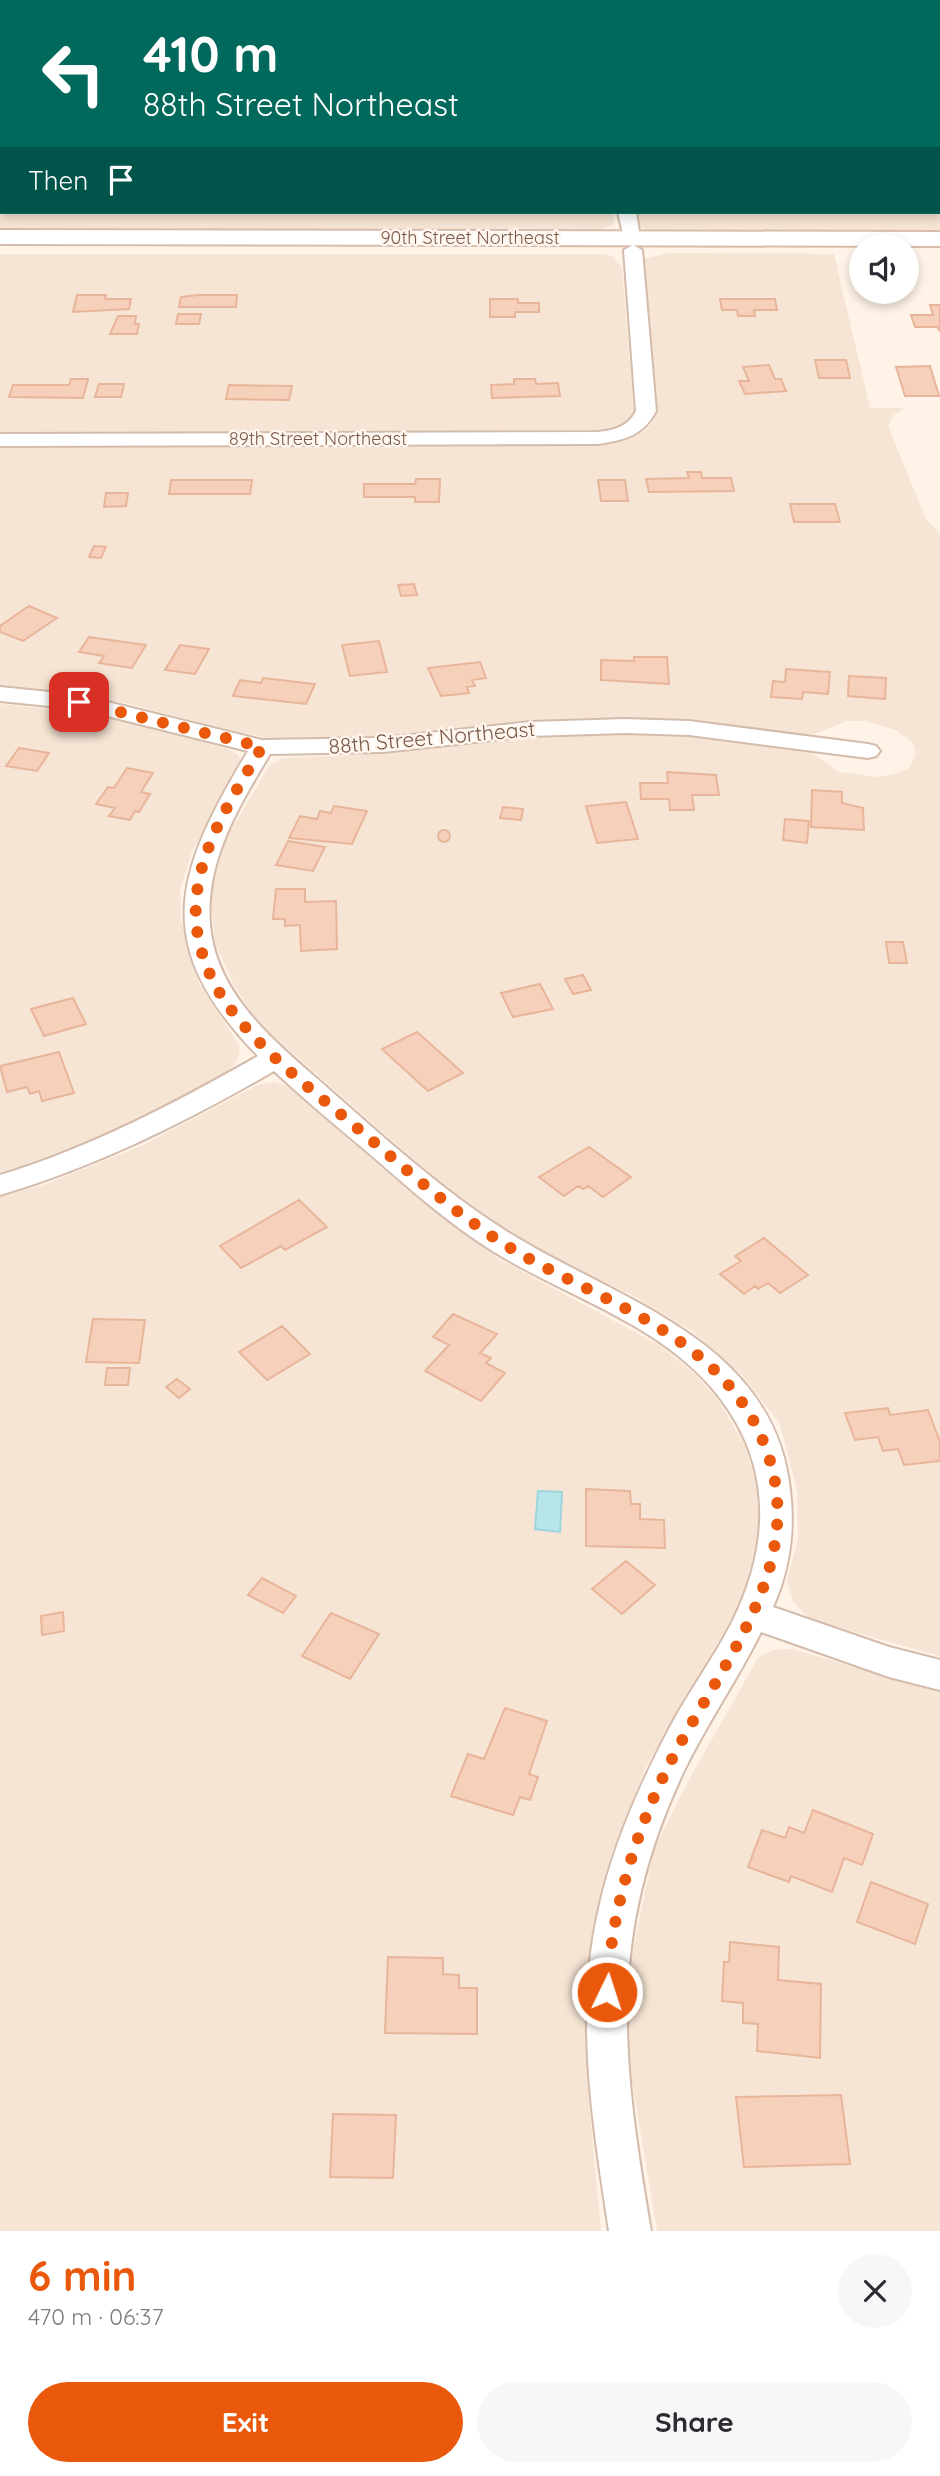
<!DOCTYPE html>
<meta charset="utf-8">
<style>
body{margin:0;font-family:Quicksand,sans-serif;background:#f7f7f7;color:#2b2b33;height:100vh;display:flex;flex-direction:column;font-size:26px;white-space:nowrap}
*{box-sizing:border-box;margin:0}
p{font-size:23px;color:#7c7c81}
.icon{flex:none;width:38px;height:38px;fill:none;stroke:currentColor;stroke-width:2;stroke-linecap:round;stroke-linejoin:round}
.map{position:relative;height:2231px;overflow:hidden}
.panel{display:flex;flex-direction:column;background:#fff;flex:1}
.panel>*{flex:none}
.hud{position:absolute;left:0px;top:0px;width:942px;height:214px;box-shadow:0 4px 10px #0003;background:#00695c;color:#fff;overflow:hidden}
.controls{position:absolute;left:849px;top:234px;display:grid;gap:14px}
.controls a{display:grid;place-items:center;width:70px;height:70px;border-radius:50%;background:#fff;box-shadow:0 4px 10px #0003;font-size:35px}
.pin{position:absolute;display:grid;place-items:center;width:60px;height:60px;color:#fff;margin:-30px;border-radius:14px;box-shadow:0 4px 10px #0006}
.me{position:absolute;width:77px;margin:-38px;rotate:4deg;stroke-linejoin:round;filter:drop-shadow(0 0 5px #0008)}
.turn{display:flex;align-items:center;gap:24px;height:147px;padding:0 28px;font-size:32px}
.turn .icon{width:91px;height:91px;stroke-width:2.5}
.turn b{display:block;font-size:49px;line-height:60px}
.then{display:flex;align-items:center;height:66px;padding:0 28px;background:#0003;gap:14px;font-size:26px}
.round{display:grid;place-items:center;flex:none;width:74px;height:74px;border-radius:37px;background:#f7f7f7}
.head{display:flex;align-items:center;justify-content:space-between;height:119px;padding:0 28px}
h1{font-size:42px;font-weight:700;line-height:52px;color:#ea580c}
.action{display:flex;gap:14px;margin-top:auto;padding:14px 28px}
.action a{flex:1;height:80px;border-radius:42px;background:#ea580c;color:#fff;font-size:28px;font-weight:700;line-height:80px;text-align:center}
.action a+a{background:#f7f7f7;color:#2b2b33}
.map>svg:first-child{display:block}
</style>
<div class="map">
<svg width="940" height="2231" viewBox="0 0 940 2231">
<rect width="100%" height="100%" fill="#fef3e6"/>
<path fill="#f6e5d4" d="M0,0H261L2,2V69Z
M280,0H940V233L655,232L639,227L636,218V212H940V2H279Z
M0,77L2,212H614L613,224L600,232L0,233Z
M670,253L834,254L870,408H905L894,415L888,426L926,519L940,534V1656L811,1620L793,1602L787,1580L798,1539L797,1491L780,1424L741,1374L692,1331L630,1294L558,1261L512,1234L434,1177L257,1022L234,985L215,944L211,897L225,840L269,766L282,758L377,754L589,733L633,732L676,735L802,750L812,753L839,772L879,777L899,773L910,767L916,754L913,743L896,730L864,721H847L814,734L796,735L693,721L581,718L362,739L269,738L228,730L125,703L62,692L0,687V446L599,444L630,439L646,430L654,419L643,259Z
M0,254H602L612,256L622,268L634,412L621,428L605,432L0,435Z
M0,704L80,712L124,720L228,749L238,755L240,760L191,854L180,890L181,919L199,983L240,1047L238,1058L230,1070L218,1078L115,1132L0,1173Z
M274,1082L289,1087L395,1179L499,1259L659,1345L696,1375L719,1401L745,1446L758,1489L760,1531L743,1598L646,1767L609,1862L586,1969L587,2081L601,2231H0V1196L46,1184L141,1146L258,1085Z
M792,1649L940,1691V2231H657L626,2045L633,1950L654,1849L691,1776L758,1658L773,1650Z"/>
<path fill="#b8e5e9" stroke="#9ed5dc" stroke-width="2" d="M538,1491L562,1492L560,1532L535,1529Z"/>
<path fill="#f6d0bb" stroke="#e9b59a" stroke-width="2" d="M77,295H106L105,299H131L129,309L73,312Z
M198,295H237L236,307H179L181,297Z
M490,299H518V303H539V312H515V317H490Z
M720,299H775L777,310H754L755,316H738L737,310H722Z
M930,305H940V331L937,327H915L911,315H933Z
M178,314H201L199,324H176Z
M118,316H136L135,324H139L137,334H110Z
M815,360H846L850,378H819Z
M769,365L775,379H781L786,391L745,394L739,381H749L743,367Z
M930,366L939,396H905L896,367Z
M71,379H88L83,398L9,397L13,385H69Z
M514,379H535L536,384L558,383L560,396L492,398L491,385L514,384Z
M99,384H124L121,397H95Z
M229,385L292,386L289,400L226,399Z
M687,472H701L702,478H731L734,491L649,492L646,479L689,478Z
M416,479H440L439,502H415V497H364V484H415Z
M171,480H252L250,494H169Z
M598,480H625L628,501H601Z
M106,493H128L126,506L104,507Z
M790,504H835L840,522H794Z
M94,546L106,547L101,558L89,557Z
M414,584L417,595L401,596L398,585Z
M29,606L57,618L23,641L0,632V626Z
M89,637L146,645L132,668L99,663L104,656L79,652Z
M379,641L387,672L350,676L342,645Z
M180,645L209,649L195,674L165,670Z
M634,657H667L669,684L601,680V660L634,661Z
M480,662L486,678L472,680L475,686L467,687L469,693L461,694L441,696L428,668Z
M786,669L830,672L828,694L803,692L802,699L771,697L773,681L785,682Z
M849,676L886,678L885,699L848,696Z
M263,678L315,684L306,704L233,696L240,680L261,683Z
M19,748L49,753L37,771L6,766Z
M127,768L153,773L141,792L150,794L139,812L135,811L130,820L109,816L115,808L96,804L108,787L114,788Z
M667,772L716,775L719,795H692L694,810H670L669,799H641L640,783H668Z
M812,790L842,792V803L863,808L864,830L811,827Z
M626,802L638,839L597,843L586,806Z
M334,806L367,811L352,844L289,838L300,816L317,819L320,811L331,813Z
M503,807L523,809L521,820L500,818Z
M785,819L809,821L807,843L783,840Z
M438 836a6 6 0 1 1 12 0a6 6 0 1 1-12 0Z
M288,841L325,847L313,871L276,865Z
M276,889H305V902L336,901L337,949L301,951L300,925L285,926V919H273Z
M886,942H903L907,963H889Z
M583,975L591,990L573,994L565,979Z
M540,984L553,1009L513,1017L501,993Z
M73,998L86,1024L44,1036L31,1009Z
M417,1032L463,1073L428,1091L382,1049Z
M59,1052L74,1093L42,1101L39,1091L30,1094L27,1087L7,1092L0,1066Z
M589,1147L631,1177L603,1197L588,1186L583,1189L578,1186L564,1196L539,1177Z
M299,1200L327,1227L285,1250L281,1246L241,1268L220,1246Z
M764,1238L808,1275L780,1293L768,1283L758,1289L755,1286L744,1294L720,1274L741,1261L735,1256Z
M453,1314L497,1334L480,1353L491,1358L486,1363L505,1373L481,1401L425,1371L449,1345L433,1337Z
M93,1319L145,1320L139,1363L86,1362Z
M282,1326L310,1354L267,1380L239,1352Z
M107,1368H130L128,1385H105Z
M177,1379L190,1389L179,1398L166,1387Z
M888,1408L890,1415L928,1410L940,1442V1461L904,1465L898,1449L883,1451L878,1437L855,1440L845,1413Z
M586,1489L630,1491L631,1504H640V1519L664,1520L665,1548L586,1546Z
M626,1561L655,1585L622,1614L592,1589Z
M262,1578L296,1596L283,1613L248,1595Z
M63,1612L64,1631L42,1635L41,1616Z
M331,1613L379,1634L350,1679L302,1656Z
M505,1708L547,1721L529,1774L538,1777L530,1800L520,1797L513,1815L451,1796L468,1754L484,1759Z
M813,1810L873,1834L862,1865L844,1858L832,1892L791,1876L789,1882L748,1867L762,1830L785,1838L789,1827L804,1833Z
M871,1882L928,1904L915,1944L857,1922Z
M730,1942L779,1947L778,1980L821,1984L820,2058L757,2051L758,2024L743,2023V2003L722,2001L724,1962H729Z
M388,1957L443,1958V1974L459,1975V1988H477V2034L385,2033Z
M841,2095L850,2164L744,2167L736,2097Z
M333,2114L396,2115L393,2178L330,2177Z"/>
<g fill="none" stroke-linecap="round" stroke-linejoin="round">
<defs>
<path id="street" d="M266,0H280L265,2Z
M0,69H2V79H0Z
M618,212H636L640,238L637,242H625Z
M633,245L642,250L656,411C643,436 624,440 598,444L0,446V434L598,432C614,430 628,427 636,411L624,250Z
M0,687L79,695L262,740L383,738L530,722L625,719L689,721L868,744L876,746L880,751L876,756L868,758L689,735L625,733L530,736L383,752L270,754C239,806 205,861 210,924C215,990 268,1036 314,1076C377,1131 440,1190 511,1234C619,1301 774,1340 790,1490C795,1531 790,1569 773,1607L889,1647L940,1660V1690L889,1677L761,1632C737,1681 705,1726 682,1775C606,1939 622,2060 651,2231H609C593,2125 574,2015 599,1908C613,1845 640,1784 670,1727C689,1691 714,1658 732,1622C773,1540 772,1458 711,1387C654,1321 562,1295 491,1250C448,1223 410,1189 372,1156C339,1128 306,1101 274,1071C186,1122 98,1166 0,1195V1175C92,1147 175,1103 258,1056C149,944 175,873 248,751L79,709L0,701Z"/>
<path id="secondary" d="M0,230L940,232V246L0,244Z"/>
</defs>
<use href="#street" stroke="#d4bcad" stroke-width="4"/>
<use href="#secondary" stroke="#d7bcaa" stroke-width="4"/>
<use href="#street" fill="#fff" fill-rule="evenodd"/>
<use href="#secondary" fill="#fff" fill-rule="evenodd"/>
</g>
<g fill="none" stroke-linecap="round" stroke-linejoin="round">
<path stroke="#ea580c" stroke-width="12" stroke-dasharray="0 21.6" d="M79,702L262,747C231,800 192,857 196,921C198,946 207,973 221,995C254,1047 315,1092 362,1132C412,1174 461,1219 517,1252C608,1304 725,1339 765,1446C811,1565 719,1665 669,1765C635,1832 610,1917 607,1992"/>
</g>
<g text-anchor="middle" stroke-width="5" stroke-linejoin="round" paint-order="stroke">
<g font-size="18" fill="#7a5848" stroke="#fff7ee">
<text x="470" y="244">90th Street Northeast</text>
<text x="318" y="445">89th Street Northeast</text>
</g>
<g font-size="21" fill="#7a5848" stroke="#fff7ee">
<text transform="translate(432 738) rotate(-5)" y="7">88th Street Northeast</text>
</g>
</g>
</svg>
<div class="controls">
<a><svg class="icon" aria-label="sound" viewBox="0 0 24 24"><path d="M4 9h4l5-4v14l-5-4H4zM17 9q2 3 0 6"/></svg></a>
</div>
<div class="pin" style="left:79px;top:702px;background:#d93025"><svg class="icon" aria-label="arrive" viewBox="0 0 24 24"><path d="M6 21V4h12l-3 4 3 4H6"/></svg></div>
<svg class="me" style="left:607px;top:1992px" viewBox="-20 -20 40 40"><circle r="17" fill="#ea580c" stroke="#fff" stroke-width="3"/><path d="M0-11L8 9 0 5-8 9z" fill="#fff"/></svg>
<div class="hud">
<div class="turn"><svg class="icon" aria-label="left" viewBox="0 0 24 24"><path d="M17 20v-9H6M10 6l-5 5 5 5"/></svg><div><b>410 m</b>88th Street Northeast</div></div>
<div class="then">Then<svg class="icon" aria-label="arrive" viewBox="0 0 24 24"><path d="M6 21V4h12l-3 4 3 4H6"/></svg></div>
</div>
</div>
<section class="panel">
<div class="head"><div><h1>6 min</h1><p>470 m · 06:37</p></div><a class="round"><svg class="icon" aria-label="close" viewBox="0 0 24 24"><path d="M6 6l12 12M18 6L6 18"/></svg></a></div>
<div class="action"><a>Exit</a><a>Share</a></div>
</section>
